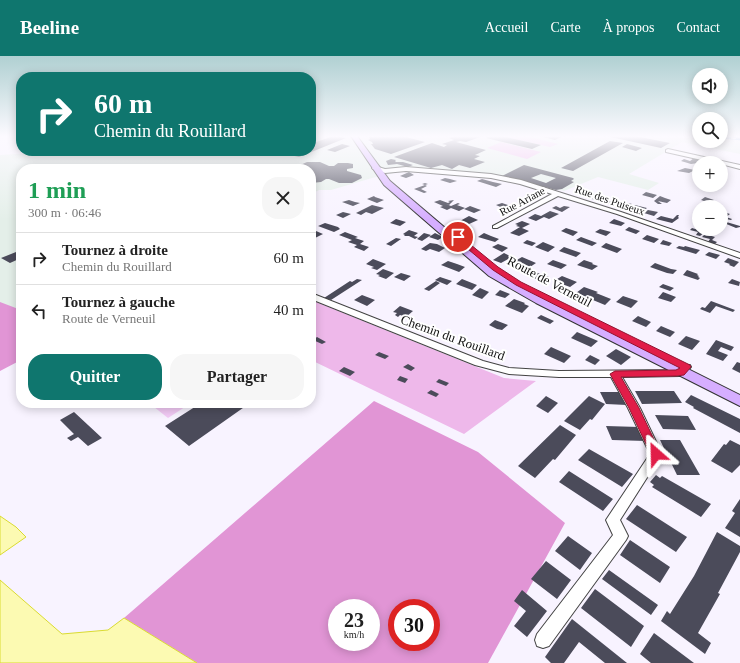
<!DOCTYPE html>
<html lang="fr">
<meta charset="utf-8">
<style>
body{margin:0;font-family:"Times New Roman",serif;background:#f6f6f6;color:#222;height:100vh;display:flex;flex-direction:column;font-size:15px;white-space:nowrap}
*{box-sizing:border-box;margin:0}
p{font-size:13px;color:#767676}
.icon{flex:none;width:22px;height:22px;fill:none;stroke:currentColor;stroke-width:2;stroke-linecap:round;stroke-linejoin:round}
.map{position:relative;flex:1;overflow:hidden}
.details{position:absolute;left:16px;top:108px;width:300px;height:244px;display:flex;flex-direction:column;background:#fff;border-radius:16px;box-shadow:0 2px 10px #0003}
.details>*{flex:none}
.guide{position:absolute;left:16px;top:16px;width:300px;height:84px;border-radius:16px;box-shadow:0 2px 10px #0003;background:#0f766e;color:#fff;overflow:hidden}
.buttons{position:absolute;left:692px;top:12px;display:grid;gap:8px}
.buttons a{display:grid;place-items:center;width:36px;height:36px;border-radius:50%;background:#fff;box-shadow:0 2px 10px #0003;font-size:20px}
.speed{position:absolute;left:328px;top:543px;display:flex;gap:8px;font-size:20px;font-weight:700;text-align:center}
.speed>*{display:grid;place-content:center;width:52px;height:52px;border-radius:50%;background:#fff;box-shadow:0 2px 10px #0003;line-height:1}
.speed small{font-size:10px;font-weight:400}
.speed .limit{border:6px solid #d22;background:#fff;color:#111}
.pin{position:absolute;display:grid;place-items:center;width:34px;height:34px;color:#fff;margin:-17px;border:2px solid #fff;border-radius:50%;box-shadow:0 1px 4px #0007}
.me{position:absolute;width:44px;margin:-22px;rotate:335deg;stroke-linejoin:round;filter:drop-shadow(0 0 3px #0008)}
.turn{display:flex;align-items:center;gap:14px;height:84px;padding:0 12px;font-size:18px}
.turn .icon{width:52px;height:52px;stroke-width:2.5}
.turn b{display:block;font-size:28px;line-height:34px}
.round{display:grid;place-items:center;flex:none;width:42px;height:42px;border-radius:16px;background:#f6f6f6}
.overview{display:flex;align-items:center;justify-content:space-between;height:68px;padding:0 12px}
h1{font-size:24px;font-weight:700;line-height:30px;color:#1e9e55}
.cta{display:flex;gap:8px;margin-top:auto;padding:8px 12px}
.cta a{flex:1;height:46px;border-radius:16px;background:#0f766e;color:#fff;font-size:16px;font-weight:700;line-height:46px;text-align:center}
.cta a+a{background:#f6f6f6;color:#222}
ul{padding:0;list-style:none}
li{display:flex;align-items:center;gap:12px;height:52px;padding:0 12px;border-top:1px solid #e0e0e0}
li div{flex:1}
li b{display:block;font-size:15px}
li em{font-style:normal}
header{display:flex;align-items:center;gap:24px;box-sizing:border-box;height:56px;padding:0 20px;background:#0f766e;color:#fff}
header strong{font-size:19px}
nav{display:flex;gap:22px;margin-inline-start:auto;font-size:14px}
.map>svg:first-child{display:block}
</style>
<header>
<strong>Beeline</strong>
<nav><a>Accueil</a><a>Carte</a><a>À propos</a><a>Contact</a></nav>
</header>
<div class="map">
<svg width="740" height="607" viewBox="0 0 740 607">
<rect width="100%" height="100%" fill="#f8f3ff"/>
<path fill="#e4efe9" d="M311,80H699V85H721V82L740,84V98L682,86L629,118L659,127L648,134L598,121L564,135L504,120L411,113L372,122L331,134H319L311,138V113H21V263L0,273V99L72,95H311Z"/>
<path fill="#eeb8ea" d="M501,80H526L558,88L550,91Z
M501,86L541,96L527,103L487,92Z
M311,244L504,322L536,325L464,378L311,304Z"/>
<path fill="#e195d5" fill-rule="evenodd" d="M0,246L21,254V304L0,315Z
M374,345L478,396L565,467L488,607H197L124,562ZM337,552H371V586H337ZM397,552H431V586H397Z"/>
<path fill="#f2caf5" d="M149,347H191L168,362Z"/>
<path fill="#fcfab2" stroke="#dadb31" d="M0,460L16,471L26,481L0,499Z
M0,524L62,578L108,574L124,562L197,607H0Z"/>
<path fill="#4b4b5a" fill-rule="evenodd" d="M333,80L346,82L299,101L286,98L293,95H311V88Z
M379,80L384,81L390,80H402L425,86L391,98L375,93L371,88H373L372,86L368,84L370,83L369,81Z
M456,80H483L466,86L460,85L456,86L486,94L475,99L480,100L474,103L485,106L470,112L459,109L452,113L442,109L431,112L394,101L432,87L444,91L447,89L442,88L454,84L449,82Z
M492,80H501L541,89L532,93L486,82Z
M539,80H563L555,84Z
M606,80H635L670,87L661,92Z
M610,85L623,87L573,115L561,112Z
M342,88L350,90L335,96L327,94Z
M627,88L642,92L636,95L622,91Z
M694,102L701,104L698,107L691,108L681,105L684,103L690,105Z
M391,103L396,104L395,105L396,106H403L413,109L408,111L397,108L388,109L386,105Z
M307,106H320L329,110H334L338,107H348L353,108V112L347,113V115L361,119L362,122L352,127H339L329,123H326L321,126L311,127V113H298V110Z
M524,109L573,122L574,123L571,125L574,126L562,133L556,134L502,120ZM541,118L556,122L546,127L531,122Z
M685,112L695,114L689,117L677,115Z
M409,116L414,119L406,122L400,120Z
M445,122L450,123L457,125L450,127L440,124Z
M482,123L493,126L502,128L496,131L477,125Z
M425,127L428,128L425,129L427,130L421,133L427,136L424,137L414,133L425,129L422,128Z
M580,135L588,137L595,138L590,141L576,137Z
M646,136L657,139L653,142L642,139Z
M374,140L375,141L384,144L377,147L367,143Z
M660,140L665,142L671,144L667,147L658,145L662,148H658L654,145Z
M595,141L605,144L612,146L608,148L592,143Z
M705,141L714,144L710,147L701,144Z
M349,144L355,146L360,147L353,150L342,146Z
M440,144L448,147L450,146L448,145L454,144L449,149L446,148L451,150L458,147L460,148L457,149L465,152L459,155L451,152L447,154L440,151L443,150L434,146Z
M502,147L511,150L505,153L496,149Z
M621,147L626,149L628,147L632,148L626,153L616,151Z
M372,149L384,152L372,158L366,156L361,159L356,157Z
M635,149L647,152L643,155L631,152Z
M470,150L478,153L481,154L474,157L464,153Z
M556,150L560,152L564,150L570,151L562,156L552,152Z
M648,154L658,156L654,160L644,157Z
M550,155L559,158L549,163L544,161L536,165L528,162L535,158L541,160Z
M721,155L730,158L726,161L732,163L731,164L721,162Z
M343,156L351,158L343,162L336,159Z
M677,159H679L678,161L679,162L672,167L656,163L661,160L673,163Z
M469,160L478,164L469,168L460,165Z
M396,163L406,166L400,170L390,167Z
M614,163L625,167L621,170L609,167Z
M522,165L530,168L522,172L529,175L519,180L510,177L520,171L516,170L518,169L515,168Z
M723,165L740,170V171L736,172L724,167L721,169Z
M325,167L338,171L340,173L334,176L318,170Z
M629,171L640,175L636,178L625,174Z
M566,172L578,176L573,180L561,175Z
M692,172L705,176L700,180L696,179L698,176L690,174Z
M600,173L611,176L606,180L595,176Z
M409,174L418,177L414,180L418,181L415,183L409,180H404L405,179L403,178Z
M316,175L323,178L315,182L311,181V178Z
M345,176L358,181L355,182L364,185L360,188L369,191L364,195L354,191L357,189L348,186L352,184L339,179Z
M424,177L431,179L422,185L417,183Z
M435,177L443,181L438,184L429,181Z
M484,177L491,180L499,183L495,186L478,181Z
M705,178L715,181L712,184L717,186L715,188L708,186L710,183L702,181Z
M647,179L659,183L654,187L642,183Z
M581,181L597,187L592,190L576,184Z
M396,182L401,183L391,190L386,188Z
M527,184L536,187L532,190L523,187Z
M663,184L672,187L669,190L660,188Z
M543,186L555,191L548,196L535,191Z
M430,187L437,188L445,192L439,196L430,193L426,195L421,193Z
M606,187L622,193L617,197L601,191Z
M498,188L506,191L508,192L502,196L492,191Z
M679,190L684,191L685,190L700,194L696,198L676,192Z
M564,191L581,197L576,201L559,195Z
M21,194V202L10,207L1,202Z
M709,196L720,199L716,203L705,199Z
M504,197L512,201L501,207L493,204Z
M522,201L536,207L530,211L515,205Z
M728,202L739,206L734,211L729,209L730,208L724,206Z
M373,203L386,208L377,214L371,212L374,211L366,208Z
M553,204L567,209L561,213L547,208Z
M584,204L593,207L592,208L598,210L592,214L577,209Z
M448,205L457,208L465,211L459,216L441,209Z
M655,207L671,213L677,214L673,218L667,217L650,211Z
M383,213L394,217L386,223L378,220L380,219L376,218Z
M687,214L698,218L697,219L699,220L698,221L700,222L698,224L683,219Z
M535,216L549,221L543,226L529,220Z
M401,217L411,220L404,225L394,221Z
M562,220L577,226L570,231L554,225Z
M440,221L452,225L447,229L435,224Z
M357,223L362,224L331,244L324,242L350,225L352,226Z
M462,223L477,229L472,234L456,228Z
M732,223L740,226L739,230L728,227Z
M436,225L440,227L429,235L424,233Z
M663,228L674,232L670,235L659,231Z
M584,231L598,236L596,237L611,243L605,249L576,237Z
M480,232L489,236L482,243L472,239Z
M500,234L510,238L505,242L495,239Z
M663,236L676,241L671,246L658,242Z
M362,239L375,244L367,250L354,244Z
M623,240L638,245L631,252L616,246Z
M514,243L525,247L524,248L529,250L522,257L505,250Z
M711,245L735,254L733,256L716,250L710,257L700,253L702,251L705,252Z
M400,250L413,255L406,261L400,259L398,261L395,259L397,257L393,256Z
M541,259L554,265L550,268L537,262Z
M638,260L651,266L646,271L632,265Z
M495,264L508,269L502,274L497,273L489,269Z
M661,270L675,276L670,281L656,275Z
M577,276L598,285L591,291L571,282Z
M686,280L700,285L692,294L678,288Z
M317,281L326,286L322,288L313,284Z
M716,284L734,291L731,295L721,291L718,295L728,299L723,305L706,298Z
M551,291L571,300L564,307L544,298Z
M616,293L631,301L621,309L606,300Z
M379,296L389,300L385,303L375,299Z
M590,299L600,304L595,309L585,304Z
M737,306L740,307V317L732,313Z
M408,308L415,312L411,315L403,311Z
M344,311L355,316L350,320L339,315Z
M400,320L408,323L405,327L397,324Z
M439,323L449,327L446,330L436,326Z
M431,334L439,338L436,341L427,337Z
M635,335H674L682,347L642,348Z
M600,336H620L627,349L606,348Z
M691,339L740,363V377L693,352L694,351L685,346Z
M546,340L558,347L548,357L536,350Z
M589,340L605,348L592,364L590,363L580,374L564,365Z
M201,347H250L189,390L165,370Z
M74,356L102,382L88,390L78,381L71,385L67,382L74,378L60,364Z
M655,359L688,360L696,374L663,373Z
M560,369L576,379L555,404L553,403L535,422L518,410Z
M606,370L639,371L646,385L612,384Z
M660,384H680L700,419H677Z
M730,384L740,389V409L732,417L711,405L724,388L726,389Z
M589,393L633,418L622,431L578,404Z
M569,415L613,443L603,455L559,426Z
M656,419L660,422L662,420L711,448L701,461L652,431L654,429L650,426Z
M740,443V481L725,472L735,457L732,455Z
M637,449L687,481L676,496L626,463Z
M717,476L740,490V496L718,537L720,538L698,577L711,587L705,598L661,565L667,555L670,558L694,520Z
M568,480L592,497L580,514L555,495Z
M630,484L670,511L660,527L620,499Z
M546,505L571,524L557,543L531,523Z
M609,514L658,549L651,559L602,523Z
M595,533L644,570L631,591L581,552Z
M522,534L547,555L527,581L514,570L526,555L514,545Z
M572,563L627,607H605L579,586L564,607H551L545,601Z
M654,577L694,607H651L640,598Z"/>
<g fill="none" stroke-linecap="round" stroke-linejoin="round">
<defs>
<path id="minor" d="M668,93L740,109V113L721,108V107H715L666,96V94Z
M375,110L385,113L406,111L491,118L521,124L621,156L740,197V202L617,158L558,140L497,172H493V170L552,138L520,128L491,122L406,115L385,117L373,113L372,112Z
M311,237L483,305L509,312L559,315L677,314L682,309H690L691,311C688,315 685,319 680,320L622,321L640,352L662,398L620,464L628,480L626,484L549,590L543,592L537,590L535,584L537,578L613,479L606,464L650,398L628,352L611,321H559L509,318L475,309L311,243Z"/>
<path id="secondary" d="M351,80H357L390,125L497,216L544,241L740,339V350L536,247L489,220L384,129Z"/>
</defs>
<use href="#minor" stroke="#434343" stroke-width="2"/>
<use href="#secondary" stroke="#323232" stroke-width="2"/>
<use href="#minor" fill="#fff" fill-rule="evenodd"/>
<use href="#secondary" fill="#d6aeff" fill-rule="evenodd"/>
<defs>
<path id="rail" d="M721,81L740,83"/>
</defs>
<use href="#rail" stroke="#196acf" stroke-width="2.5"/>
<use href="#rail" stroke="#fff" stroke-width="1.5" stroke-dasharray="5" stroke-linecap="butt"/>
</g>
<linearGradient id="sky" x2="0" y2="1"><stop stop-color="#b0d0d2"/><stop offset="0.49" stop-color="#fcfaff"/><stop offset="1" stop-color="#fcfaff" stop-opacity="0"/></linearGradient>
<rect width="740" height="164" fill="url(#sky)"/>
<path fill="#e11d48" stroke="#92132f" d="M456,180H460L498,211L521,226L690,309L691,311L684,319L676,320L621,321L639,352L661,398L660,401L656,402L652,401L629,352L610,318L615,315L676,314L680,312L516,229L493,214L456,183Z"/>
<g text-anchor="middle" stroke-width="4" stroke-linejoin="round" paint-order="stroke">
<g font-size="11" fill="#101010" stroke="#fff">
<text transform="translate(610 144) rotate(19)" y="4">Rue des Puiseux</text>
<text transform="translate(522 145) rotate(-28)" y="4">Rue Ariane</text>
</g>
<g font-size="13" fill="#101010" stroke="#fff">
<text transform="translate(550 225) rotate(28)" y="5">Route de Verneuil</text>
<text transform="translate(453 281) rotate(20)" y="5">Chemin du Rouillard</text>
</g>
</g>
</svg>
<div class="buttons">
<a><svg class="icon" aria-label="sound" viewBox="0 0 24 24"><path d="M4 9h4l5-4v14l-5-4H4zM17 9q2 3 0 6"/></svg></a>
<a><svg class="icon" aria-label="search" viewBox="0 0 24 24"><circle cx="10" cy="10" r="6"/><path d="M15 15l6 6"/></svg></a>
<a>+</a>
<a>−</a>
</div>
<div class="speed"><div>23<small>km/h</small></div><div class="limit">30</div></div>
<div class="pin" style="left:458px;top:181px;background:#d93025"><svg class="icon" aria-label="arrive" viewBox="0 0 24 24"><path d="M6 21V4h12l-3 4 3 4H6"/></svg></div>
<svg class="me" style="left:656px;top:398px" viewBox="-20 -20 40 40"><path d="M0-17L14 15 0 8-14 15z" fill="#e11d48" stroke="#fff" stroke-width="4"/></svg>
<div class="guide">
<div class="turn"><svg class="icon" aria-label="right" viewBox="0 0 24 24"><path d="M7 20v-9h11M14 6l5 5-5 5"/></svg><div><b>60 m</b>Chemin du Rouillard</div></div>
</div>
<section class="details">
<div class="overview"><div><h1>1 min</h1><p>300 m · 06:46</p></div><a class="round"><svg class="icon" aria-label="close" viewBox="0 0 24 24"><path d="M6 6l12 12M18 6L6 18"/></svg></a></div>
<ul>
<li><svg class="icon" aria-label="right" viewBox="0 0 24 24"><path d="M7 20v-9h11M14 6l5 5-5 5"/></svg><div><b>Tournez à droite</b><p>Chemin du Rouillard</p></div><em>60 m</em></li>
<li><svg class="icon" aria-label="left" viewBox="0 0 24 24"><path d="M17 20v-9H6M10 6l-5 5 5 5"/></svg><div><b>Tournez à gauche</b><p>Route de Verneuil</p></div><em>40 m</em></li>
</ul>
<div class="cta"><a>Quitter</a><a>Partager</a></div>
</section>
</div>
